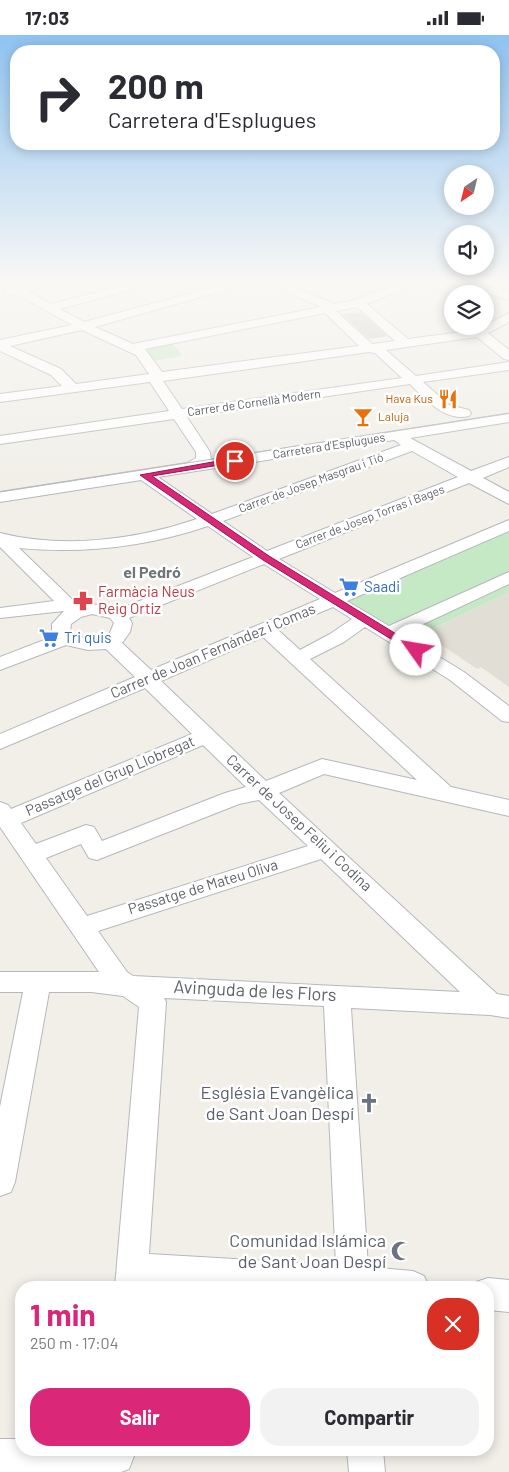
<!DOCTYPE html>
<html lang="es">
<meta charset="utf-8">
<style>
body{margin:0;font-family:Barlow,sans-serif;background:#f2f2f3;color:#2b2b33;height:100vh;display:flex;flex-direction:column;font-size:19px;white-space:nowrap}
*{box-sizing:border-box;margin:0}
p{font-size:16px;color:#7c7c81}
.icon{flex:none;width:28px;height:28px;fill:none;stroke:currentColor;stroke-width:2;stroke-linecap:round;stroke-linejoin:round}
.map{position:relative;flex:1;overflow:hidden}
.sheet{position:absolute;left:15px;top:1246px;width:479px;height:175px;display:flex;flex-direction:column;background:#fff;border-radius:20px;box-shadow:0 2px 12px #0003}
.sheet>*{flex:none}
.hud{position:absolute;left:10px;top:10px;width:490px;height:105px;border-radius:20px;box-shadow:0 2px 12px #0003;background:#fff;color:#2b2b33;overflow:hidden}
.needle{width:32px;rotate:215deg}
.controls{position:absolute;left:444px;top:130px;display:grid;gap:10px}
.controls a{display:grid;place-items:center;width:50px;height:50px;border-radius:50%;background:#fff;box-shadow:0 2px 12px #0003;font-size:25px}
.pin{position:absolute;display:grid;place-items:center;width:42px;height:42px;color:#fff;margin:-21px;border:2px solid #fff;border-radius:50%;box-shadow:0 1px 5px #0007}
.me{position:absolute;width:55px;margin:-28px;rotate:302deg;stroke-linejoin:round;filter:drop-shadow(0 0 4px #0008)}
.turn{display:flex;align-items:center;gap:18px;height:105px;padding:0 15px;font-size:22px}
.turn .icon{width:65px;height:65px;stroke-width:2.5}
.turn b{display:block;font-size:35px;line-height:42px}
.round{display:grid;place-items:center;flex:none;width:52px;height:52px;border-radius:20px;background:#f2f2f3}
.head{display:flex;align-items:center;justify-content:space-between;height:85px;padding:0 15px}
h1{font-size:30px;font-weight:700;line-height:38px;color:#db2777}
.cta{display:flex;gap:10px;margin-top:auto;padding:10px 15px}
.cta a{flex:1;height:58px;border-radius:20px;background:#db2777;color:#fff;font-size:20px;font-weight:700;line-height:58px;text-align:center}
.cta a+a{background:#f2f2f3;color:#2b2b33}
.status{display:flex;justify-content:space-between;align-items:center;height:35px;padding:0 25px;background:#fff;direction:ltr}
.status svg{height:14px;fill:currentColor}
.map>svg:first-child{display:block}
</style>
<div class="status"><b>17:03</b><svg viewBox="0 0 49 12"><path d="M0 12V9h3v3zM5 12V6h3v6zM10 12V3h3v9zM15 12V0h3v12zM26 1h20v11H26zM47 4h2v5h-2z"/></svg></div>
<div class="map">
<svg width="509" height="1437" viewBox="0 0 509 1437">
<rect width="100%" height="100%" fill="#f1efe8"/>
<path fill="#e1ded6" d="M509,557V652L481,632L477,634L424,598Z"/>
<path fill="#c5e8c5" d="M173,308L182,321L153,326L146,314Z
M509,494V557L409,605L345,565Z"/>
<path fill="#cccac5" d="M360,277L387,301L369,304L342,279Z"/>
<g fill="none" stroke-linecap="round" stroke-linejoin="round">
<defs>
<path id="minor" d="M0,249H14L19,251L48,249L47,251L28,256L51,269L129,249H147L145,251L60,274L84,287L225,249H242L240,251L95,292L133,309L321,272L273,251L272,249H286L334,269L356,265L397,249H411L410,251L367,269L408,304L477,295L509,278V287L488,298L509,315V325L504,324L477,302L386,315L416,341L509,327V335L423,347L449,370L469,375L471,378L469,381C445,387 425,364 410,349L187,382L210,417L211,425L509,379V387L410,403L471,436L509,422V432L483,443L509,457V469L469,448L279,524L335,558L509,485V496L347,566L389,591L509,537V549L402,599L464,637L509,671V687L502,686L450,645L365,592L344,607L310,624L451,752L509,765V781L324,739L279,758L497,959L509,961V983L490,980L351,973L368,1232L413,1236L424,1241L429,1252L147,1251V1252H115L139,972L123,961L91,957H49L15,1147L11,1157L0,1161V1072L23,957H0V937H99L0,792V767L8,770L11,774L192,699L145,653L0,714V699L135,642L106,614L88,615L66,610L0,635V622L52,602V589L64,576L0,583V573L54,566L0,512V498C64,514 135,505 197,484L141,445L0,467V457L187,428L196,423V417L174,384L0,409V401L169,376L150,347L0,367V359L62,351L51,340L0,316V305L72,290L16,259H6L4,257L7,254ZM357,272L395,306L372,309L336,276ZM325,278L359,311L162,337L145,314ZM82,295L136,320L149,339L76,349L61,334L10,311ZM369,317L375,318L402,343L182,374L163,346ZM394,405L401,410L212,479L158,442ZM412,416L458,442L267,516L223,486ZM208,491L253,522L119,574L92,569L79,571L19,513C85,519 146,512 208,491ZM264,529L320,564L151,635L122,608L130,597L132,588L129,583ZM333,572L352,584L330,599L300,615L278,595ZM92,579L110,583L114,588L109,600C96,605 83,605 70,598L71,589L81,582ZM263,602L417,745L322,724L266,746L161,646ZM203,710L246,752L225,758L102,806L94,792L86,790L36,809L21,788ZM259,765L308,811L87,881L46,823L81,809L89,823L97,825L239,769ZM321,824L460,957L133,941L127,937L98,896ZM164,963L324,971L336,1230L149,1219L166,967Z
M458,249H476L509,257V265L460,251Z
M488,1243L509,1245V1277L488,1275V1252H474L476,1247Z
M0,1404H21V1415H131L134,1421L129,1434L121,1437H0Z
M347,1415H383L385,1437H349Z"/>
</defs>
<use href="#minor" stroke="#b5b8bc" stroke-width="2"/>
<use href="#minor" fill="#fff" fill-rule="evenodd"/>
<path stroke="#b6b7b8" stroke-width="1" d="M0,457L509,378"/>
</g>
<linearGradient id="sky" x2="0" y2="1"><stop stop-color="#8fc3f1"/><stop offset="0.55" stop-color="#f9f8f5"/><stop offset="1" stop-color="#f9f8f5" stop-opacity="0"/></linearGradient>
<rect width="509" height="450" fill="url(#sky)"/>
<path fill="#db2777" stroke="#8e194d" d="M235,423L239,426L238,427L152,441L269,521L419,613V617H412L263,525L140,440Z"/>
<defs>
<symbol id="restaurant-bare" viewBox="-9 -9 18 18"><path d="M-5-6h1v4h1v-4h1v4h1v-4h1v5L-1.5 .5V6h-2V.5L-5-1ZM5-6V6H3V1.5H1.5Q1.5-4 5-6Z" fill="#e8710a" stroke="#fff" stroke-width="2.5" paint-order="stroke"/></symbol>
<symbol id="bar-bare" viewBox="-9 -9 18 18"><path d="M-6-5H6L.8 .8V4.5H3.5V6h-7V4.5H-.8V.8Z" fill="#e8710a" stroke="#fff" stroke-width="2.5" paint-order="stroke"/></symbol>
<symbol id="supermarket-bare" viewBox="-9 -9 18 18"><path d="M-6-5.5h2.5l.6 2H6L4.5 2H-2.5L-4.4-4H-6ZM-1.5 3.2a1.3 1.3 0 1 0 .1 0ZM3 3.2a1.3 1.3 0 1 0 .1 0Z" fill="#3f7fe0" stroke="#fff" stroke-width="2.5" paint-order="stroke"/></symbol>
<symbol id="pharmacy-bare" viewBox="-9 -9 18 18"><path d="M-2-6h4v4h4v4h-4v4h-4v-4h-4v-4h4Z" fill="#e0444e" stroke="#fff" stroke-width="2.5" paint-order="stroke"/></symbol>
<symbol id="church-bare" viewBox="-9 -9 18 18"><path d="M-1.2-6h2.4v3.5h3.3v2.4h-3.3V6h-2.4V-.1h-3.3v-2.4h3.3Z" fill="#6b7280" stroke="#fff" stroke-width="2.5" paint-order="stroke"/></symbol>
<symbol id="mosque-bare" viewBox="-9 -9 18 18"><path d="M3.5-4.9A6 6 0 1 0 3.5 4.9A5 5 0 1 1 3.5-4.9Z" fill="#6b7280" stroke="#fff" stroke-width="2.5" paint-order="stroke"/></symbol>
</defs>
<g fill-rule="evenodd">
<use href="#restaurant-bare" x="434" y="350" width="28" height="28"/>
<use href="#bar-bare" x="349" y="368" width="28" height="28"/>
<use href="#supermarket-bare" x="335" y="538" width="28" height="28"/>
<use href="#pharmacy-bare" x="69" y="552" width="28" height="28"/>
<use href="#supermarket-bare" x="35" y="589" width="28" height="28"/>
<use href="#church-bare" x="355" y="1054" width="28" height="28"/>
<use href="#mosque-bare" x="387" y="1202" width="28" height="28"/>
</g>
<g text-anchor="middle" stroke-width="5" stroke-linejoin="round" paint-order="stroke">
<g font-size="12" fill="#c56008" stroke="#fff" text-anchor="end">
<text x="433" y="368">Hava Kus</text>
<text x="378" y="386" text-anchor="start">Laluja</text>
</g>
<g font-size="12" fill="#5f6368" stroke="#fff">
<text transform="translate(254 368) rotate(-8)" y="4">Carrer de Cornellà Modern</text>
<text transform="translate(329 411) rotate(-9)" y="4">Carretera d'Esplugues</text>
<text transform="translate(311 448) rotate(-20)" y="4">Carrer de Josep Masgrau i Tió</text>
<text transform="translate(370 482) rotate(-21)" y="4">Carrer de Josep Torras i Bages</text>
</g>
<g font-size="15" fill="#366cbe" stroke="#fff" text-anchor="start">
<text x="364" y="557">Saadi</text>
<text x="64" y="608">Tri quis</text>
</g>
<g font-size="15" fill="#be3a42" stroke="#fff" text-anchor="start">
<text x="98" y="562">Farmàcia Neus<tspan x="98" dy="17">Reig Ortiz</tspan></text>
</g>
<g font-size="15" fill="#5f6368" stroke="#fff">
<text transform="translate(213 616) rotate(-23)" y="5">Carrer de Joan Fernández i Comas</text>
<text transform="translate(110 741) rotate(-23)" y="5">Passatge del Grup Llobregat</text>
<text transform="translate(299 788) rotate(43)" y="5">Carrer de Josep Feliu i Codina</text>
<text transform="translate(203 852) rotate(-17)" y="5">Passatge de Mateu Oliva</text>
</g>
<g font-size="16" font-weight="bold" fill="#70757a" stroke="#fff">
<text x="152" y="543">el Pedró</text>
</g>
<g font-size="18" fill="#5f6368" stroke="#fff">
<text transform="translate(255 956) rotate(3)" y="6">Avinguda de les Flors</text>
</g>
<g font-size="18" fill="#5b616d" stroke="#fff" text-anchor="end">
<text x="354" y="1064">Església Evangèlica<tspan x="354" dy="21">de Sant Joan Despí</tspan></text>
<text x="386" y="1212">Comunidad Islámica<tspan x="386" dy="21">de Sant Joan Despí</tspan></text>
</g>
</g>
</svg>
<div class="controls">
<a><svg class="needle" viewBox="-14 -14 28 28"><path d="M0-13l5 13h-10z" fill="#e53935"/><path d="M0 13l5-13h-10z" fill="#7c7c81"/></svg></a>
<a><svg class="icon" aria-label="sound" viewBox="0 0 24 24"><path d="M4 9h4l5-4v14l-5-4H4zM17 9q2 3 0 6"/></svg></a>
<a><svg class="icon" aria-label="layers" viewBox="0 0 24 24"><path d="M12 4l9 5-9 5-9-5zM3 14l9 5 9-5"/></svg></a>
</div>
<div class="pin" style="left:235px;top:426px;background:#d93025"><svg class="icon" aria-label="arrive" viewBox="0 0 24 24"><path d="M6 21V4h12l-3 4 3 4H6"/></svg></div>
<svg class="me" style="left:416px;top:615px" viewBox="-20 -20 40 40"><circle r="19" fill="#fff"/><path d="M0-13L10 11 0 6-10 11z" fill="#db2777"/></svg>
<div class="hud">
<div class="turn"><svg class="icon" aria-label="right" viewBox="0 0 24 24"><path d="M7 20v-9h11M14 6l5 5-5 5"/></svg><div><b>200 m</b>Carretera d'Esplugues</div></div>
</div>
<section class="sheet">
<div class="head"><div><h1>1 min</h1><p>250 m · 17:04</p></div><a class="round" style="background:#d93025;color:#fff"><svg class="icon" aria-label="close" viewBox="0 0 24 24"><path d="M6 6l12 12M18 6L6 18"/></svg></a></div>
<div class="cta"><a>Salir</a><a>Compartir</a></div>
</section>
</div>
